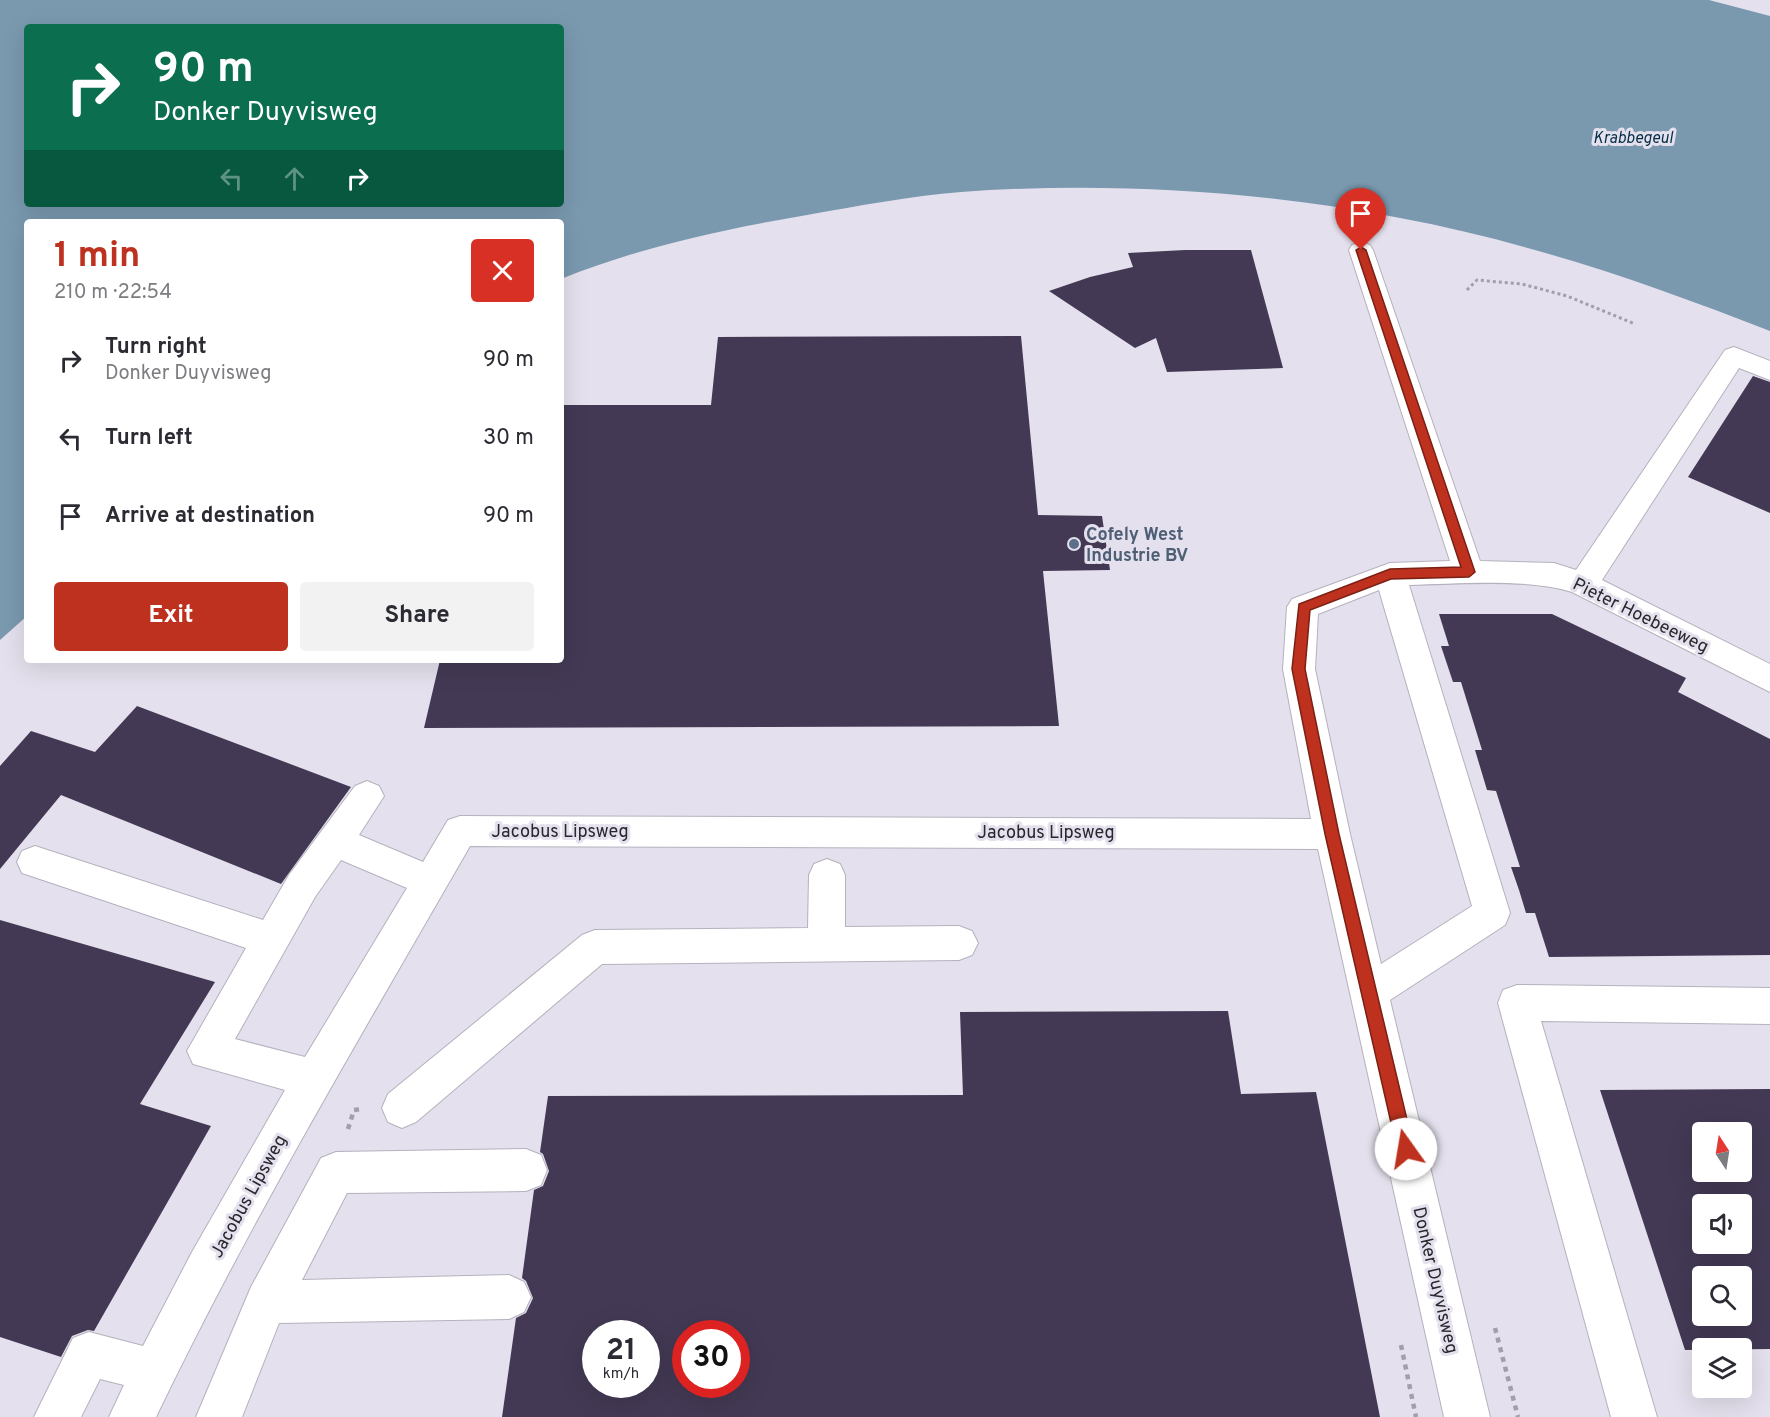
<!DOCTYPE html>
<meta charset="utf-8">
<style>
body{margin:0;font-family:Overpass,sans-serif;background:#f2f2f3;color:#2b2b33;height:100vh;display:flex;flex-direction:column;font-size:22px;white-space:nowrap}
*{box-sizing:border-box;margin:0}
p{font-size:20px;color:#7c7c81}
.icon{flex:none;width:33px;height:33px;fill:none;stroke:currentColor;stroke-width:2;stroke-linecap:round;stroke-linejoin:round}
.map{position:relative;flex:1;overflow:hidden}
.side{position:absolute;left:24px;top:219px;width:540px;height:444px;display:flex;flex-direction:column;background:#fff;border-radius:6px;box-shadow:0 6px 24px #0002}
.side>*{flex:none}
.guide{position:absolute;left:24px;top:24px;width:540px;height:183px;border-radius:6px;box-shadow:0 6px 24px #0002;background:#0b6e4f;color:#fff;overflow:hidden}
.needle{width:39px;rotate:348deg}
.buttons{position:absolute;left:1692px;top:1122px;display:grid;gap:12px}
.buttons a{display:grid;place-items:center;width:60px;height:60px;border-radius:6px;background:#fff;box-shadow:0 6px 24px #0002;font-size:30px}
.speed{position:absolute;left:582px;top:1320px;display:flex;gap:12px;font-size:30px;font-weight:700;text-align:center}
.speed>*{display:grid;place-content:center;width:78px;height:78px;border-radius:50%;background:#fff;box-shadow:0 6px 24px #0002;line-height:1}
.speed small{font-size:15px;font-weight:400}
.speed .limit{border:9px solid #d22;background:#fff;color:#111}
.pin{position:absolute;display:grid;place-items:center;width:51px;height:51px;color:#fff;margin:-62px -26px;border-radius:50% 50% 50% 0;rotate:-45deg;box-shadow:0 0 6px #0007}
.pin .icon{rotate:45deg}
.me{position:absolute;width:66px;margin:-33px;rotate:347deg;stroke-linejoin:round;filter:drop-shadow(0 0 4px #0008)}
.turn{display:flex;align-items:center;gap:21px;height:126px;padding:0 30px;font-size:27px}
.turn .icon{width:78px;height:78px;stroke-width:2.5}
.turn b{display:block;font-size:42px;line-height:51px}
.lanes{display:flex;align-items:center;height:57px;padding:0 30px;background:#0003;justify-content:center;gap:30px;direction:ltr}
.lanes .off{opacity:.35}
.round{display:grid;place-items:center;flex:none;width:63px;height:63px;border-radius:6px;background:#f2f2f3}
.headline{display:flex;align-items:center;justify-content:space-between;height:102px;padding:0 30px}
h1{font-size:36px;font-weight:700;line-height:45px;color:#bd311e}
.action{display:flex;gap:12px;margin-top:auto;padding:12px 30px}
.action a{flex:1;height:69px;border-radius:6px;background:#bd311e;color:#fff;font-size:24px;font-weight:700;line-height:69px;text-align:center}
.action a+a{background:#f2f2f3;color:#2b2b33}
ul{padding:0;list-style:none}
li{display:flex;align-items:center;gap:18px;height:78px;padding:0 30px}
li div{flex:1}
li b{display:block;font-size:22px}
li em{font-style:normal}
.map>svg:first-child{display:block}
</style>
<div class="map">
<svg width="1770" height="1417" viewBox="0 0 1770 1417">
<rect width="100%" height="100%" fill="#e4e0ed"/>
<path fill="#7a99af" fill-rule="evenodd" d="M0,0H1709L1770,16V331C1693,301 1614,272 1535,250C1354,198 1149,178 961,192C910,196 858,206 807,215C724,229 640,247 561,279V222H27V616L0,640ZM27,27H561V204H27Z"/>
<path fill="#433954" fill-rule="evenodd" d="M1185,250H1251L1283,368L1167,372L1156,338L1135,348L1049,291L1090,277L1133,267L1128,253Z
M1021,336L1038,515L1102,516L1110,570L1043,571L1059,726L424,728L440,660H561V405H711L718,337Z
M1753,376L1770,382V513L1688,477Z
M1439,614H1552L1686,678L1678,692L1770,739V955L1549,957L1535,913H1526L1519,890L1511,867H1520L1496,791L1487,790L1475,750H1482L1461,682H1453L1441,646H1449Z
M137,706L351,787L281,884L61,795L0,869V766L31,731L95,752Z
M0,920L215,982L140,1104L211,1126L94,1331L88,1330L72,1336L61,1357L0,1337Z
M1228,1011L1241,1094L1316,1092L1380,1417H502L516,1318L526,1313L533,1298L526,1281L522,1278L534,1190L543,1186L549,1171L543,1154L540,1152L548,1096L963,1095L960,1012ZM596,1334H646V1384H596ZM686,1334H736V1384H686Z
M1770,1089V1349L1685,1350L1600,1090ZM1702,1132H1742V1172H1702ZM1702,1204H1742V1244H1702ZM1702,1276H1742V1316H1702Z"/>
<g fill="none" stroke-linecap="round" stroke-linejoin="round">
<defs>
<path id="minor" d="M1361,242L1370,245L1373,250L1480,561L1554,563L1576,570L1725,350L1734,347L1770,361V380L1739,368L1602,580L1770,664V692L1572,592C1528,578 1456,584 1409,585L1510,913L1505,925L1390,1000L1490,1417H1444L1318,849L470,846C362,1034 250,1221 156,1417H109L124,1385L100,1379L81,1417H34L73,1338L89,1332L143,1346L192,1252L285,1090L193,1064L187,1051L246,948L22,873L17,862L22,851L35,846L263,920L289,875L355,786L367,781L379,786L384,796L359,835L423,862L448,820L460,816L1311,819L1283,669L1287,607L1292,599L1390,563L1450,561L1349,250L1352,245ZM1379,590L1472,906L1381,964L1350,834L1315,669L1318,614ZM341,860L407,888L305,1057L235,1039L315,897Z
M827,859L840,864L845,875V927L959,926L972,931L978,943L972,955L959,960L602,964L416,1122L402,1128L388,1122L382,1108L388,1094L582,935L595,930L808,928L809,875L814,864Z
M1517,985L1770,988V1024L1541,1021L1657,1417H1611L1498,1003L1503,990Z
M526,1149L541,1155L547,1170L541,1185L526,1191L347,1193L302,1280L509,1275L524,1282L531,1297L524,1312L509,1319L279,1323L242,1417H196L251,1287L321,1158L336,1152Z"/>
</defs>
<use href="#minor" stroke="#b5b1bd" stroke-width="2"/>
<path stroke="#a29faa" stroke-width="3" stroke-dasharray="3 3" stroke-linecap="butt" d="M1467,290L1477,280L1522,284L1567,296L1635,324"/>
<path stroke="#a29faa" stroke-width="4.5" stroke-dasharray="5 5" stroke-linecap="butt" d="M348,1129L354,1110L362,1109
M1495,1328L1518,1417
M1401,1345L1416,1417"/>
<use href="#minor" fill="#fff" fill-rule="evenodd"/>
</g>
<path fill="#bd311e" stroke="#7b2014" stroke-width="1.5" d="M1361,247L1366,250L1475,572L1469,577L1391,579L1310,610L1305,669L1339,834L1414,1149L1412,1155L1406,1157L1400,1155L1397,1149L1325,834L1292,669L1299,604L1390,569L1461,567L1356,250Z"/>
<circle fill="#5c6f8a" stroke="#e4e0ed" stroke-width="2" cx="1074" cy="544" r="6"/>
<g text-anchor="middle" stroke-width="6" stroke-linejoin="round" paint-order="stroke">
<g font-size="16" font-style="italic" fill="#032e46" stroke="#e4e0ed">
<text x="1633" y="143">Krabbegeul</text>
</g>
<g font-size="18" font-weight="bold" fill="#4e5e75" stroke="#e4e0ed" text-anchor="start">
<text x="1086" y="540">Cofely West<tspan x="1086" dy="21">Industrie BV</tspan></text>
</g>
<g font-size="18" fill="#28272c" stroke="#e4e0ed">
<text transform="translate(1641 615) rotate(26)" y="6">Pieter Hoebeeweg</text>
<text x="560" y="837">Jacobus Lipsweg</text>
<text x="1046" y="838">Jacobus Lipsweg</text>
<text transform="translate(248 1196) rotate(-61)" y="6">Jacobus Lipsweg</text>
<text transform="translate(1436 1280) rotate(77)" y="6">Donker Duyvisweg</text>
</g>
</g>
</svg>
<div class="buttons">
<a><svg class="needle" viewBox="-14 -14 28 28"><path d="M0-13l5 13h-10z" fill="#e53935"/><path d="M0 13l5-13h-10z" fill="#7c7c81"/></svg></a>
<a><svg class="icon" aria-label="sound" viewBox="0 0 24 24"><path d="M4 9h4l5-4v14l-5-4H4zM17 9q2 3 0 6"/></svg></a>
<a><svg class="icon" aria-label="search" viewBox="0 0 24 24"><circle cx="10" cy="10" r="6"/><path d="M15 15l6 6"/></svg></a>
<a><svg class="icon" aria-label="layers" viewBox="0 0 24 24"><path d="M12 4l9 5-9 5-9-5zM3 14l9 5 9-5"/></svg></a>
</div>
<div class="speed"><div>21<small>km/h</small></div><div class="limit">30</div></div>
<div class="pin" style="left:1361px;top:250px;background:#d93025"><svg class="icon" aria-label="arrive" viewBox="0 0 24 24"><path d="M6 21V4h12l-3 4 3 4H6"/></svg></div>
<svg class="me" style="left:1406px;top:1149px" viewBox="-20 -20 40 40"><circle r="19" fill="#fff"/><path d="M0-13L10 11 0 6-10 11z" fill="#bd311e"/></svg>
<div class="guide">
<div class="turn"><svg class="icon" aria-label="right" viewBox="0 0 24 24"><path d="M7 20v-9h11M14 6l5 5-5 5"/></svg><div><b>90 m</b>Donker Duyvisweg</div></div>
<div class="lanes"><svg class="icon off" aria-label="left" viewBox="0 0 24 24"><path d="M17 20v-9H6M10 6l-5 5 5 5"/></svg><svg class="icon off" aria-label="ahead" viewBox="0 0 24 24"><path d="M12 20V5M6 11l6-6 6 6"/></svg><svg class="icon" aria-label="right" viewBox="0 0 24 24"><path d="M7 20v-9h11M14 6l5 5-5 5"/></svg></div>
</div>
<section class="side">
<div class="headline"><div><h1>1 min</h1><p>210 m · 22:54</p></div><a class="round" style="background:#d93025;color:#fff"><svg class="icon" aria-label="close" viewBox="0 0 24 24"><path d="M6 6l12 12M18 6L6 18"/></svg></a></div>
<ul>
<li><svg class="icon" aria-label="right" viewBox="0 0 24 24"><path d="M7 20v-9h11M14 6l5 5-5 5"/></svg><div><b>Turn right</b><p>Donker Duyvisweg</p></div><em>90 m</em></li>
<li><svg class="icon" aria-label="left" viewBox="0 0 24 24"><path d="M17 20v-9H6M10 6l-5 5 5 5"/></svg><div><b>Turn left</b></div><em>30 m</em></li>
<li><svg class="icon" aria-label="arrive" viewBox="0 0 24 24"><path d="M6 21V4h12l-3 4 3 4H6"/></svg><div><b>Arrive at destination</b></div><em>90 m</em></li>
</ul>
<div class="action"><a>Exit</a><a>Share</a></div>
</section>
</div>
